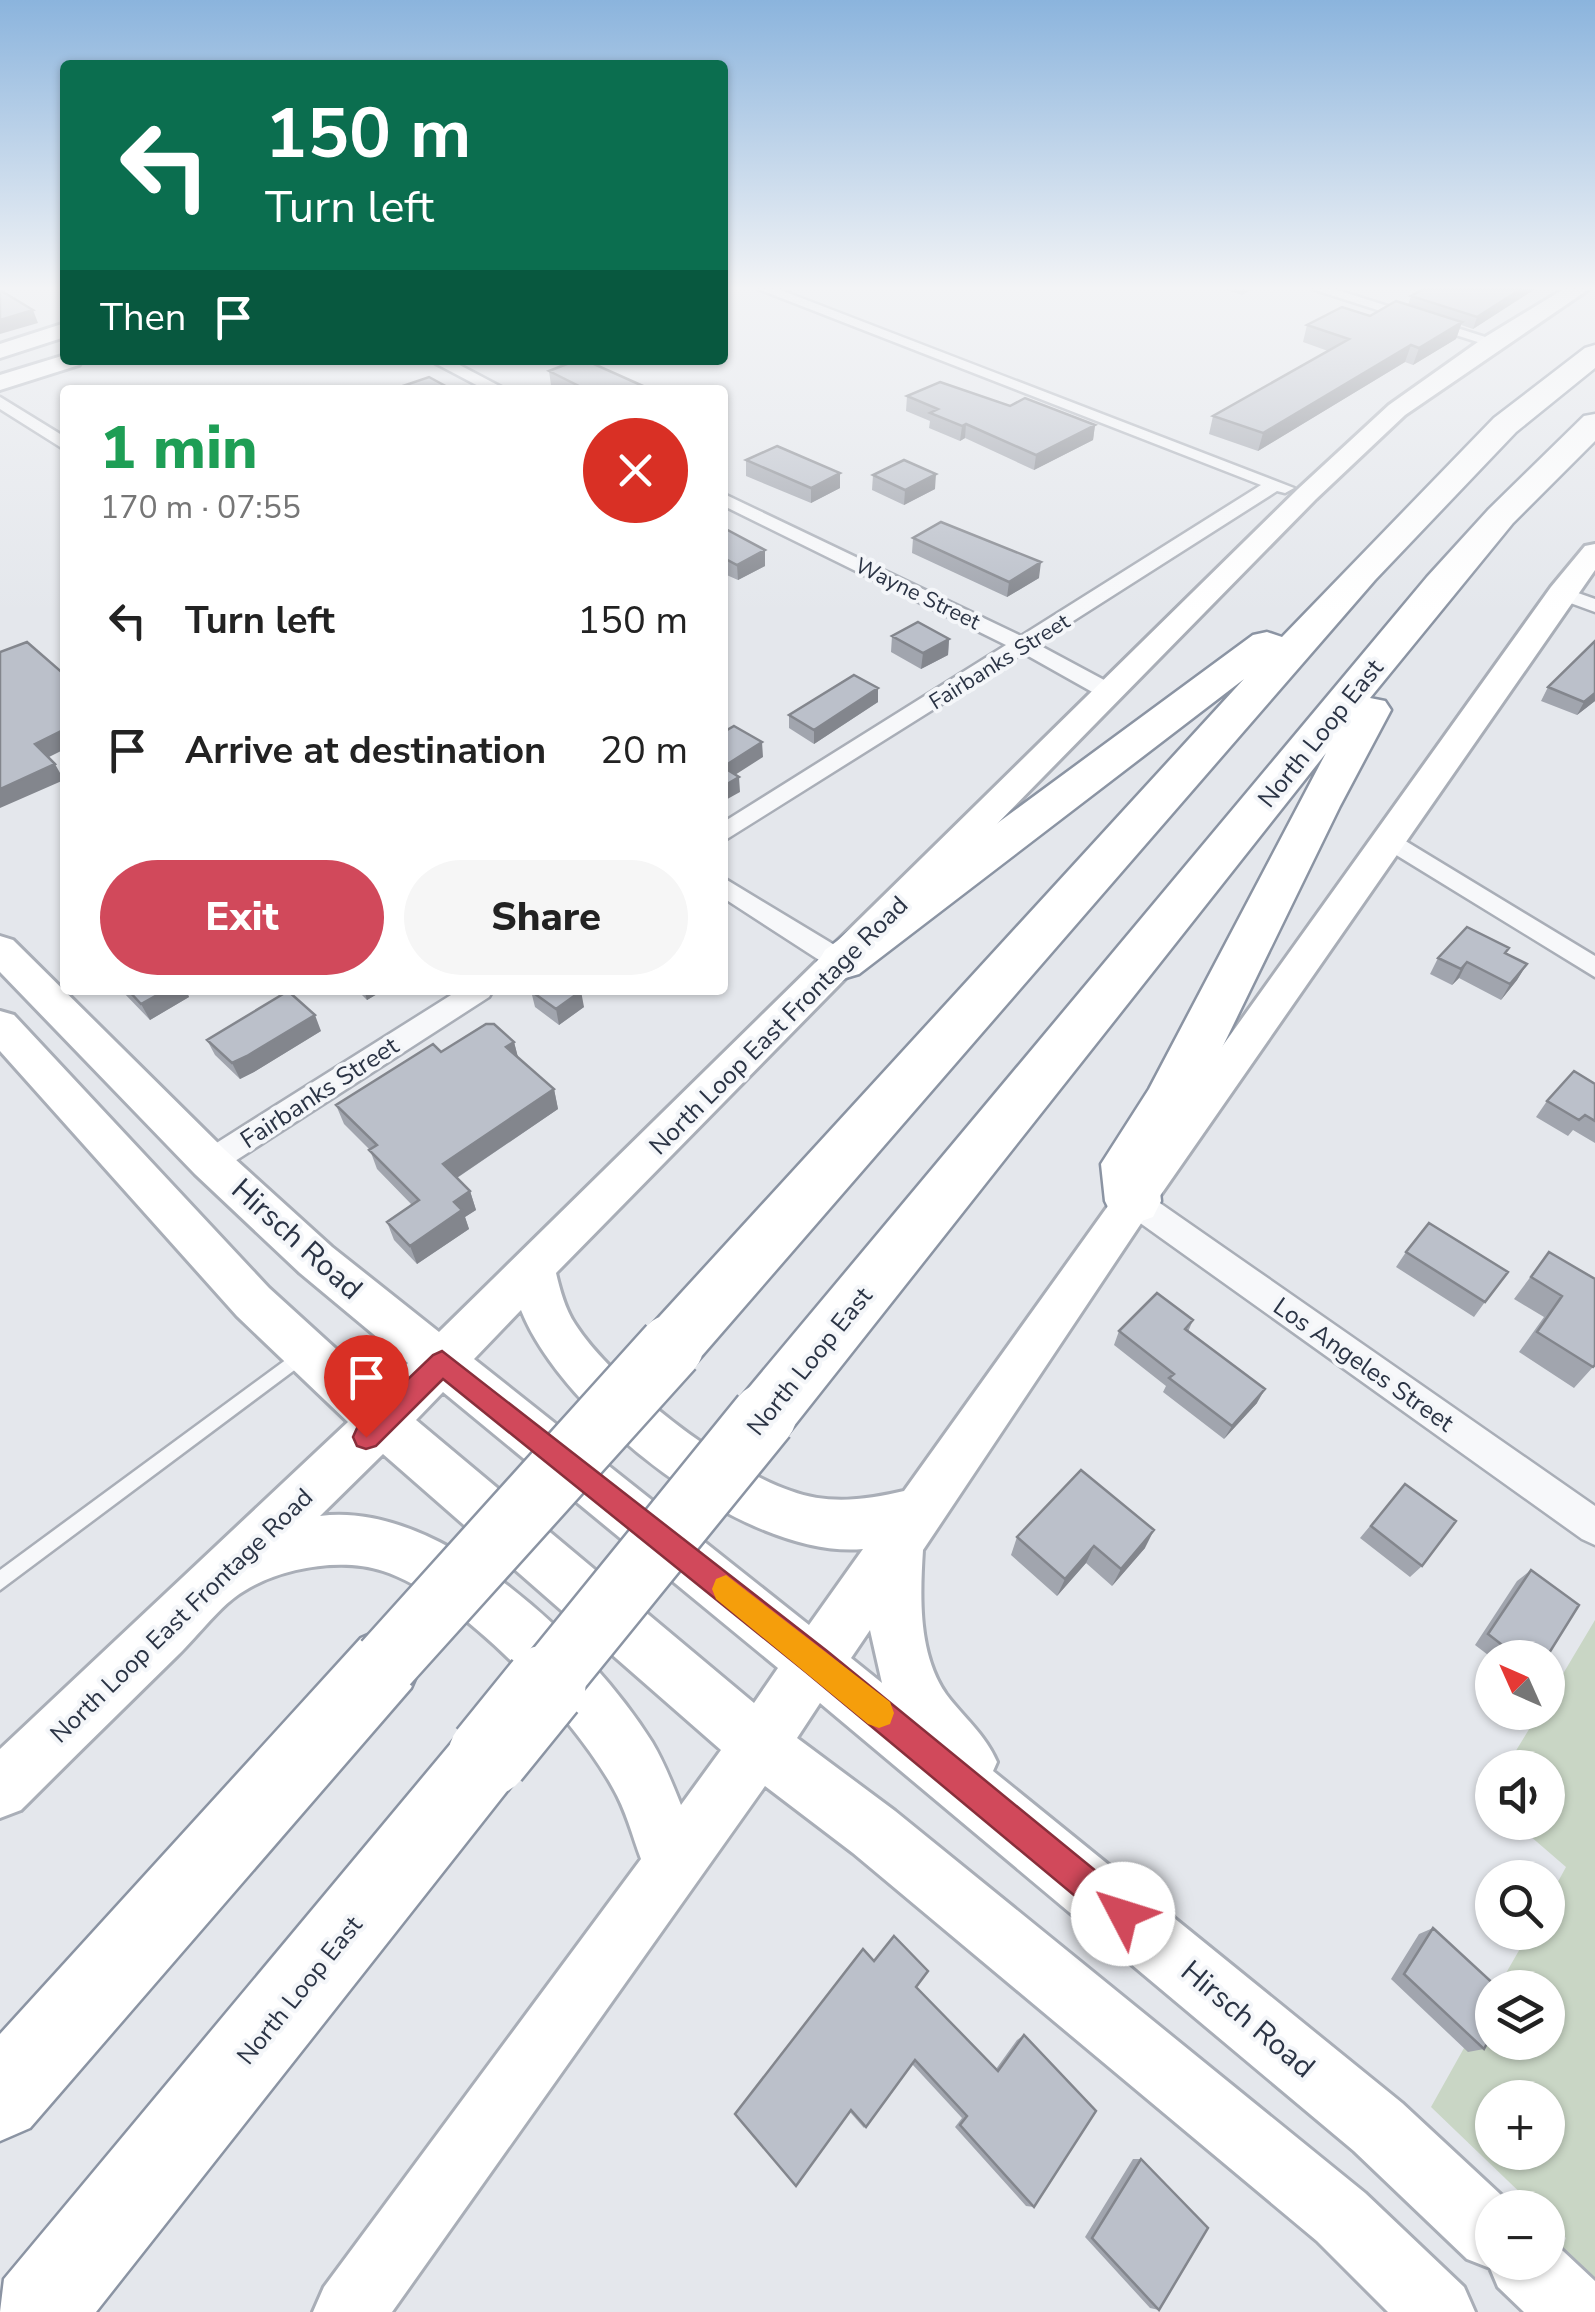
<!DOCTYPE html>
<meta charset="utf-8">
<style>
body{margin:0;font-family:"Nunito Sans",sans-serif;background:#f6f6f6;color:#222;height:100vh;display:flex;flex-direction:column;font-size:38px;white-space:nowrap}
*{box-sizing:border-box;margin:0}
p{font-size:32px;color:#767676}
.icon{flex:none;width:55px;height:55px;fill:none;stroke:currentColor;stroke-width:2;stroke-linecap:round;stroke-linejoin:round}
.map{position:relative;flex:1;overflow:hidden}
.panel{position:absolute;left:60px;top:385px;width:668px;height:610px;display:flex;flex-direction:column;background:#fff;border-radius:10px;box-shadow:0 2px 8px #0004}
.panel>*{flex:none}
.banner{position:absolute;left:60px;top:60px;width:668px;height:305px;border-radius:10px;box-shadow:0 2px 8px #0004;background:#0b6e4f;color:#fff;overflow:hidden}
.needle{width:65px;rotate:315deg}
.controls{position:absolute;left:1475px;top:1640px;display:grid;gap:20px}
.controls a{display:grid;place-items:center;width:90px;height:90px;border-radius:50%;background:#fff;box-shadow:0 2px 8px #0004;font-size:50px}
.pin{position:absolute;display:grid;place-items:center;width:85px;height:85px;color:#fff;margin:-102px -42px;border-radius:50% 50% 50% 0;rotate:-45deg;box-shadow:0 0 10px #0007}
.pin .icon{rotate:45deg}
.me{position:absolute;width:110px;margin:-55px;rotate:310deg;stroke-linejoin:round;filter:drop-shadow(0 0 8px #0008)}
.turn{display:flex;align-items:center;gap:35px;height:210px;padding:0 40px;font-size:45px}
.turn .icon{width:130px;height:130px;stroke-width:2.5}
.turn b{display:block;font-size:70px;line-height:85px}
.then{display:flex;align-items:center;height:95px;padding:0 40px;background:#0003;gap:20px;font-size:38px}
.round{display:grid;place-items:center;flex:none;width:105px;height:105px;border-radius:52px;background:#f6f6f6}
.head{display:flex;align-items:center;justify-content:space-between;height:170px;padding:0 40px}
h1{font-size:60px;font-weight:800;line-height:75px;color:#1e9e55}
.action{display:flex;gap:20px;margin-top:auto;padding:20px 40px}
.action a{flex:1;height:115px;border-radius:60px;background:#d1495b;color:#fff;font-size:40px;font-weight:800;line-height:115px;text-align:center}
.action a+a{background:#f6f6f6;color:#222}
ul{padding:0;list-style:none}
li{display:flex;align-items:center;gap:30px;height:130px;padding:0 40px}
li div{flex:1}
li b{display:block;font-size:38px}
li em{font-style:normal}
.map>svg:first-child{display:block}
</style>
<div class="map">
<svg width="1595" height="2312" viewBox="0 0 1595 2312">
<rect width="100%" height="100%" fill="#e4e7ec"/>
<path fill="#c9d6c5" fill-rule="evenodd" d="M1595,1620V2312H1532L1566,2238L1548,2220V2208L1535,2207L1431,2107L1492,1998V2042H1548V1988L1498,1987L1529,1933L1548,1932V1900L1566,1867L1515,1823L1548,1822V1768L1506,1767L1539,1713L1548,1712V1699ZM1492,2098H1548V2152H1492Z"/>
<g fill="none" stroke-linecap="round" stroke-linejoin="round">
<defs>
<path id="lane" d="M302,1348L308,1350L310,1355L308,1360L0,1590V1570Z"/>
<path id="street" d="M758,289H778L1294,488L1285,493L1277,491L1037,644L1119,688L1122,693L1119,698H1103L1023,653L722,842V823L1006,645L722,505V493L1021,636L1261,485Z
M1312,289H1334L1501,342L1487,345Z
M429,360H450L507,390H486Z
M0,397L65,437V450L0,409Z
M1561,587L1595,599V612L1554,597L1551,593Z
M1389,831L1595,956V977L1380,845L1377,839Z
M722,877L851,955L855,962L851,969H833L722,897Z
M459,990H493L489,997L221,1170L210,1174L199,1170L195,1162L199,1154Z
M1133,1189L1144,1192L1595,1506V1545L1582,1539L1122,1210L1118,1201L1122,1192Z"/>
<path id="secondary" d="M1564,289H1589L1405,415L1316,499L556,1273C560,1290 565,1309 575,1324C612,1382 725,1469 791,1491C828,1505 866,1500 904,1491L1551,587L1585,546L1595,544V570L1148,1213L923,1550C920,1597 918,1653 946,1694C964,1718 985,1734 997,1762L993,1771L1402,2103L1515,2208H1492V2262H1548V2237L1595,2281V2312H1524L1498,2287L1490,2268L1467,2259L1354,2151L820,1703L797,1738L895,1811L1365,2193L1464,2287L1475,2312H1388L1317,2241L853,1853L765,1786L392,2312H313L324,2287L641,1859C632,1835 626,1810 613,1788C574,1717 461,1596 383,1571C341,1557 280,1568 244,1591C220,1605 199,1635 178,1655C126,1706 73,1758 21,1810L0,1818V1749L348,1422L237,1316L0,1051V1011L14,1015L269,1288L381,1390L408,1363L300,1273L195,1174L0,972V936L13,940L225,1150L332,1247L439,1332L1298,489L1389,405L1485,337ZM521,1310C562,1414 746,1560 863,1549L809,1625L474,1359ZM443,1392L778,1668L754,1703L416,1420ZM383,1454L721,1750L681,1805C672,1783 664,1762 652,1742C592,1646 443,1500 320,1516ZM870,1630L882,1683L851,1658Z
M65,323V337L0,358V344Z
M65,355V360H82L79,365L0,390V375Z"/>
<path id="highway" d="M1595,345V368L1516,432L1375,580L693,1366L671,1374L649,1366L640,1347L649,1328L1244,679L859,974L842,979L825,974L818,962L825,950L1253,635L1267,632L1282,637L1494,418L1585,348Z
M1595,414V441L1513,523L1370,698L1385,701L1391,710L1340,806L1196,1101L1157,1166L1161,1201L1153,1217L1133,1224L1113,1217L1105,1201L1101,1164L1149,1089L1326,753L786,1436L764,1445L742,1436L732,1416L742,1396L1427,577L1489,509L1584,416Z
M386,1627L411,1638L422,1663L411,1688L30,2128L0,2141V2034L361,1638Z
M489,1718L515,1729L526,1755L515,1781L96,2312H0L4,2279L463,1729Z"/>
</defs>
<use href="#lane" stroke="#a9aeb7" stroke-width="5"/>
<use href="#street" stroke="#a9aeb7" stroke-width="5"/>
<use href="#secondary" stroke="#a9aeb7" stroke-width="6"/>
<use href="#highway" stroke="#8b94a3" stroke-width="5"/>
<use href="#lane" fill="#f7f8fa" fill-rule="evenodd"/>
<use href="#street" fill="#f7f8fa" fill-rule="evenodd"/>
<use href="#secondary" fill="#fff" fill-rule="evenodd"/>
<use href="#highway" fill="#fff" fill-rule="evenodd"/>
<defs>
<path id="highway-bridge-far1" d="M386,1663L671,1347
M543,1688L764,1416"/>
<path id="highway-bridge" d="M489,1755L545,1686"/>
</defs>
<use href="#highway-bridge-far1" stroke="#8b94a3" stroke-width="69" stroke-linecap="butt"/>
<use href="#highway-bridge" stroke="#8b94a3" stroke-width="86" stroke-linecap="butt"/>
<use href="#highway-bridge-far1" stroke="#fff" stroke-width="64"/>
<use href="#highway-bridge" stroke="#fff" stroke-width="81"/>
</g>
<path fill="#a1a5ae" d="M1223,289H1253L1242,295Z
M1423,289H1535L1473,329L1461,325L1456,339L1413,365L1405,362L1258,451L1209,434L1213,416L1328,351L1303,342L1307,325L1370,316L1408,305L1411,296Z
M549,371L652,390H561L551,385Z
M907,396L1010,406L1095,425L1093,440L1034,470L965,438L960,441L929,428L930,421L906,411Z
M746,460L840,473V488L811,503L746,476Z
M873,475L935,489L904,505L872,490Z
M722,527L765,566L738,580L722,573Z
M913,538L1039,578L1007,597L912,553Z
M892,636L949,639L948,655L921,669L891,652Z
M1548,687L1595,701L1577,715L1541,701Z
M878,688V702L814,744L789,728V715Z
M1506,954L1527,964L1517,980L1501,1000L1459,978L1452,985L1430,974L1438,958Z
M121,990H186L189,997L150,1020Z
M357,990H384L367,1000Z
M531,991L584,1007L559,1025L535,1007Z
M321,1031L254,1072L240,1079L215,1055L207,1040Z
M514,1042L518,1058L554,1089L558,1109L457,1178L470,1191L476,1210L465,1217L469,1229L417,1264L394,1240L387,1222L412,1205L377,1169L370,1150L344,1124L336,1105L441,1052Z
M1595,1084V1143L1573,1130L1568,1136L1536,1117L1547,1101Z
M1406,1252L1485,1302L1474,1317L1396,1267Z
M1549,1252L1593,1367L1574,1388L1519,1352L1544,1317L1514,1299Z
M1193,1320L1188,1332L1257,1403L1224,1439L1163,1392L1166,1386L1114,1345L1119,1331Z
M1405,1484L1422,1566L1410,1577L1360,1538Z
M1017,1537L1145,1548L1112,1586L1086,1563L1057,1596L1011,1555Z
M1531,1570L1546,1658H1492L1475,1645L1517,1581Z
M1433,1928L1484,2049L1468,2052L1391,1979L1419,1934Z
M874,1961L916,1988L996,2069L1017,2040L1024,2035L1034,2207L1026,2206L955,2127L962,2118L912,2064L864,2128L850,2112Z
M1133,2159H1141L1159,2310L1150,2308L1085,2237Z"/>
<path fill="#83868d" d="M1521,289H1535L1473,329L1477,317Z
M33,310L38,323L0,334V320Z
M1462,322L1456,339L1413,365L1419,348Z
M1411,345L1405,362L1258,451L1263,433Z
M966,424L965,438L960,441L962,426Z
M1095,425L1093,440L1034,470L1036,455Z
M840,473V488L811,503V488Z
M936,474L935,489L904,505L905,490Z
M765,550V566L738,580L737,565Z
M1041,562L1039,578L1007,597L1009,582Z
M949,639L948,655L921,669L923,653Z
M878,688V702L814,744V730Z
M1595,693V701L1577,715L1584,702Z
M65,729V749L43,760L35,744Z
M762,742L763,757L724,782L723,767Z
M55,764L64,780L0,808V789Z
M739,777L740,792L722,802V787Z
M1467,962L1459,978L1452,985L1461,969Z
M1527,964L1517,980L1501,1000L1510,984Z
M166,990H186L189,997L150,1020L141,1004Z
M364,990H384L367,1000Z
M581,991L584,1007L559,1025L556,1009Z
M315,1015L321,1031L254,1072L240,1079L232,1063Z
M514,1042L519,1061L506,1047Z
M554,1089L558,1109L449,1183L443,1164Z
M470,1191L476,1210L465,1217L469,1229L417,1264L410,1246L454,1202Z
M1265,1389L1257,1403L1224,1439L1232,1426Z
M1154,1530L1145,1548L1112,1586L1121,1569Z
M1094,1546L1086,1563L1057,1596L1065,1579Z"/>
<path fill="#bbc0ca" stroke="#83868d" stroke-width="2.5" d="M1423,289H1521L1477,317L1411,296Z
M0,290L33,310L0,320Z
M1396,301L1462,322L1419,348L1411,345L1263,433L1213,416L1349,339L1307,325L1342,307L1370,316Z
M577,360H585L652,390H587L549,371Z
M429,377L453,390H391Z
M940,382L1010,406L1025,398L1095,425L1036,455L966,424L962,426L930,413L938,409L907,396Z
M777,446L840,473L811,488L746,460Z
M904,460L936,474L905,490L873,475Z
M941,522L1041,562L1009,582L913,538Z
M722,527L765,550L737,565L722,557Z
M918,622L949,639L923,653L892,636Z
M1595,641V693L1584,702L1548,687Z
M27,642L65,675V729L35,744L55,764L0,789V652Z
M854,675L878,688L814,730L789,715Z
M734,726L762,742L723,767L739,777L722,787V733Z
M1467,927L1509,948L1505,953L1527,964L1510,984L1467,962L1461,969L1438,958Z
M128,990H166L141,1004Z
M532,990H580L581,991L556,1009L531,991Z
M288,991L315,1015L247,1056L232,1063L207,1040Z
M486,1024H494L514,1042L506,1047L554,1089L443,1164L470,1191L454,1202L462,1210L410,1246L387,1222L419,1200L369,1150L377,1145L336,1105L433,1044L441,1052Z
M1574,1071L1595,1084V1121L1585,1115L1579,1120L1547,1101Z
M1429,1223L1508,1272L1485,1302L1406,1252Z
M1549,1252L1595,1279V1365L1593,1367L1537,1332L1562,1296L1531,1277Z
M1157,1293L1193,1320L1185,1329L1265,1389L1232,1426L1169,1378L1174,1374L1119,1331Z
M1081,1470L1154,1530L1121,1569L1094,1546L1065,1579L1017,1537Z
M1405,1484L1456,1521L1422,1566L1371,1526Z
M1531,1570L1579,1605L1546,1658H1519L1488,1634Z
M1433,1928L1498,1988H1492V2034L1484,2049L1404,1974Z
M894,1936L928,1971L916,1987L998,2071L1024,2035L1096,2111L1034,2207L960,2125L967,2116L915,2060L866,2127L851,2110L796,2186L735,2114L863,1949L874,1961Z
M1141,2159L1208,2228L1159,2310L1092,2238Z"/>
<linearGradient id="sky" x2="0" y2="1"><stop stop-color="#8bb4dd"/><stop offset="0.47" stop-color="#f3f4f6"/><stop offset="1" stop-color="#f3f4f6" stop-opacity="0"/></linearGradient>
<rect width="1595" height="613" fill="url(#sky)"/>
<path fill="#d1495b" stroke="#882f3b" stroke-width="2.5" d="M442,1351L827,1651L1135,1903L1139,1914L1135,1926L1123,1931L1111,1926L806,1672L443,1379L376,1446L366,1449L357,1446L353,1437L357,1428L433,1355Z"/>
<path fill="#f59e0b" d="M726,1575L890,1702L894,1713L890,1724L879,1728L868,1724L716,1599L712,1589L716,1579Z"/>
<g text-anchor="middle" stroke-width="8" stroke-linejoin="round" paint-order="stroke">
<g font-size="22" fill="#2b3445" stroke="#f4f6f9">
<text transform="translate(918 593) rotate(26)" y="8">Wayne Street</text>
<text transform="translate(999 661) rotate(-32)" y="8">Fairbanks Street</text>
</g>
<g font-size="25" fill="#2b3445" stroke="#f4f6f9">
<text transform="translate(1320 733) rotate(-51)" y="9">North Loop East</text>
<text transform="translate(778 1025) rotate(-45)" y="9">North Loop East Frontage Road</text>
<text transform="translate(319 1092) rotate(-33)" y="9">Fairbanks Street</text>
<text transform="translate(809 1361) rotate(-51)" y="9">North Loop East</text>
<text transform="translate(1364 1364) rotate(35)" y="9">Los Angeles Street</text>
<text transform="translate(181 1615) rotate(-44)" y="9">North Loop East Frontage Road</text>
<text transform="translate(299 1990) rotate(-51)" y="9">North Loop East</text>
</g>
<g font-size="30" fill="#2b3445" stroke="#f4f6f9">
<text transform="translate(297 1239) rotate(42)" y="10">Hirsch Road</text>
<text transform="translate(1248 2019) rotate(40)" y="10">Hirsch Road</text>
</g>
</g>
</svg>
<div class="controls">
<a><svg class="needle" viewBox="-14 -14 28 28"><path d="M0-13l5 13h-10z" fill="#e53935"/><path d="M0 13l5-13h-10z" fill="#767676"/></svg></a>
<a><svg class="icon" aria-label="sound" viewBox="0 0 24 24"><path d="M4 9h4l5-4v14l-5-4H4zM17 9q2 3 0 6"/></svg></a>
<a><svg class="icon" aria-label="search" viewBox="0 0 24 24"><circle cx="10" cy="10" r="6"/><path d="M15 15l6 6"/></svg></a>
<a><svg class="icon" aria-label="layers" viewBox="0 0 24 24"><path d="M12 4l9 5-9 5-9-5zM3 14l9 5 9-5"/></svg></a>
<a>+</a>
<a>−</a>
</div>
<div class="pin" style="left:366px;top:1437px;background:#d93025"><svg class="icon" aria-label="arrive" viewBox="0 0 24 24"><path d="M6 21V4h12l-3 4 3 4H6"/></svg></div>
<svg class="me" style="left:1123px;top:1914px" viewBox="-20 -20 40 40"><circle r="19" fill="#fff"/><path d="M0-13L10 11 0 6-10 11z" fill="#d1495b"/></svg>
<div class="banner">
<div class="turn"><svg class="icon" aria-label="left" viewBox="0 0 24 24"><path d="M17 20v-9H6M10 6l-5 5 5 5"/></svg><div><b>150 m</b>Turn left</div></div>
<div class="then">Then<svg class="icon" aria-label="arrive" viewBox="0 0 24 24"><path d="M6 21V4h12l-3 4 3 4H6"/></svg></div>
</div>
<section class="panel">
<div class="head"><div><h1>1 min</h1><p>170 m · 07:55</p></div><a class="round" style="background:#d93025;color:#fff"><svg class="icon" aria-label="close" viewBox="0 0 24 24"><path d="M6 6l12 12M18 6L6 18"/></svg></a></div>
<ul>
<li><svg class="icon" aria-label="left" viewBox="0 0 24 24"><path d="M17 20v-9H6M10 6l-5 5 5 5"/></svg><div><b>Turn left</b></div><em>150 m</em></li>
<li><svg class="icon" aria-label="arrive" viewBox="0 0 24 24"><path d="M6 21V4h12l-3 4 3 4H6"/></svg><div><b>Arrive at destination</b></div><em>20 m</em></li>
</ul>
<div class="action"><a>Exit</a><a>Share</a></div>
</section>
</div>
